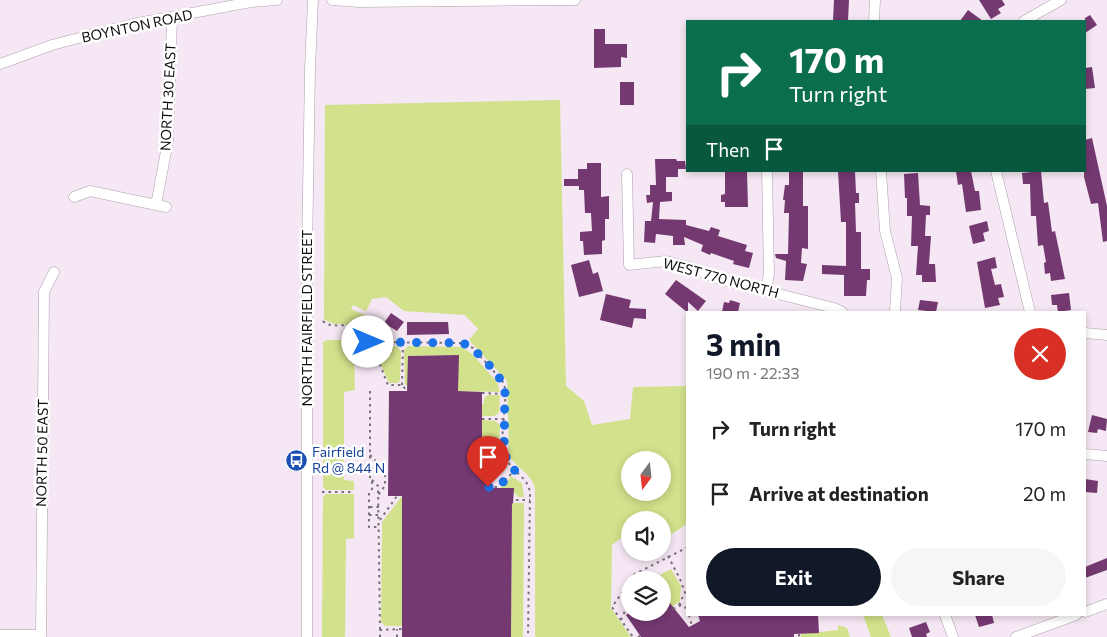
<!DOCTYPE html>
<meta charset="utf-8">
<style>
body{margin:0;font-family:Commissioner,sans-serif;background:#f6f6f6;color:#222;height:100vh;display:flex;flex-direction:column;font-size:19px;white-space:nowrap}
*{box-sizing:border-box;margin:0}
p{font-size:16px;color:#767676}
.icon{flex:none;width:28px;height:28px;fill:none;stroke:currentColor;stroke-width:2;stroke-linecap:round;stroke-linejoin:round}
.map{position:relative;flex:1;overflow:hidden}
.drawer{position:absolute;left:686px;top:311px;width:400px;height:305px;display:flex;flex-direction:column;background:#fff;border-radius:0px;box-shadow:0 2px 8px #0003}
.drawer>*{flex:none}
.hud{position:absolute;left:686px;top:20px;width:400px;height:152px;border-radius:0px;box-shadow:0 2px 8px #0003;background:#0b6e4f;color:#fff;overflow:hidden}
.needle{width:32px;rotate:195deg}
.tools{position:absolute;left:621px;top:451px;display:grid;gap:10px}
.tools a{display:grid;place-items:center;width:50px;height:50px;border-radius:50%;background:#fff;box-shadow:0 2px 8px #0003;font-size:25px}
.pin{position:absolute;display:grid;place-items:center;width:42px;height:42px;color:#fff;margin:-51px -21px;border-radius:50% 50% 50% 0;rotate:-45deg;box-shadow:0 0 5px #0007}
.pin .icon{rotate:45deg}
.me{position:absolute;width:55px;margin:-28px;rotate:90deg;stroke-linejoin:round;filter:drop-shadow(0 0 4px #0008)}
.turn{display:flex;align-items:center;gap:18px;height:105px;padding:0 20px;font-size:22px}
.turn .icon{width:65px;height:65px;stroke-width:2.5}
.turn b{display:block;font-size:35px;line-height:42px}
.then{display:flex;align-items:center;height:48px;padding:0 20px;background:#0003;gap:10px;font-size:19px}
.round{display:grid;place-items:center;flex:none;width:52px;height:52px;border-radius:26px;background:#f6f6f6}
.overview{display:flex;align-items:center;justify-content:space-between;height:85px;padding:0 20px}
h1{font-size:30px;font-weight:700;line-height:38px;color:#111827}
.cta{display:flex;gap:10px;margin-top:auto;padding:10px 20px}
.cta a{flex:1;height:58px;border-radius:30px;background:#111827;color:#fff;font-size:20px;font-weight:700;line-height:58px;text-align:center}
.cta a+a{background:#f6f6f6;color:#222}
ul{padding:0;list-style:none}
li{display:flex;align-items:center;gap:15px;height:65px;padding:0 20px}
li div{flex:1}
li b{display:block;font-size:19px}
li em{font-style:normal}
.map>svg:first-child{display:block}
</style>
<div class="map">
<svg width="1107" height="637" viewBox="0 0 1107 637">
<rect width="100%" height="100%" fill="#f5e7f3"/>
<path fill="#d2e18b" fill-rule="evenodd" d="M560,100L566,386L584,401L592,425L630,419L633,387L687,386V524L663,540L662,520H630V545L624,536L612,545L611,608L631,637H535V488C531,473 516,468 509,455L507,381L469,340L478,329L465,315L404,311L386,297L372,299L366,311L353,305L351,309L365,315L391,333L392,338H368C355,317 336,330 324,319L325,105ZM630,460H662V492H630Z
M328,340H347L354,347L355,390L344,392V480L354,481V490H326L323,487V342Z
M382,346H397L401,351L400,380L398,383H389L378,359V350Z
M408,346L462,347L472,354L497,382L500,392L458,391V355L408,356V386L405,385L404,350Z
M487,395H500L499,413L494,416H482V404H484V398Z
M482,420L495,421L500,425L499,445L489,446V439H482Z
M511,476L522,483L524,497H518L515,493L500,488Z
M326,494H354V538L346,539L345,637H322L323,497Z
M402,496V626H385L381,622L382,522Z
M512,503H524L523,637H511Z
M671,569L681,586L680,601L672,607L663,593L662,580L652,579Z
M863,615H882L891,637H871Z
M838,625L847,628L850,637H801V634L838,630Z"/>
<path fill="#753972" d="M834,0H849L848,21H833Z
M979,0H1002L1005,5L998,9L1001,13L991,19Z
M968,10L983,21H960Z
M1090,15L1097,25L1085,33V18Z
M594,29H605V44H627V58L621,57V67L594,68Z
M1092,67L1095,88L1085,89V68Z
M620,82H634V105H620Z
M1092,138L1107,206V241L1103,242L1098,203L1091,204L1084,177L1085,140Z
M655,159H676L677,161H685L686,169H678V177H666V192H672V201L660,202L659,219L686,220V225L709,231L711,227L720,230L718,236L747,245L745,251L753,253L749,268L733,264L734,261L711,253L710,255L701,251L703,245L684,237L685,245H673V236L656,234L655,243L644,242L645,221H651L653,202L647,203L646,195H650V185H656Z
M587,163H601V197L609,196V219H605V240L602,241V254L584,255L583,241H580V232L592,231L591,213H585L584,190H579V186H564V179H578V169H587Z
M725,171H747L748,207H725V202H721V195L725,194Z
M789,171H803V206H808V249L802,248L801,263L807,264L803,281L785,280L786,261L776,258L775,254H788L789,213H784L785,200H783L785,185H789Z
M838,171H855L856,193H859V203H855L856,232H861V269H870V280H867L866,296H844V275L822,274V265L846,266V222H841Z
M956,171H971L975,191H979L981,210L966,212L962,184L958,185Z
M1041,171L1044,203L1048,202L1052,232L1055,231L1065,279L1051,281L1050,273L1045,274L1044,263L1046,262L1043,245L1038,246L1036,216H1031L1030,184H1023L1022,173Z
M918,173L920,205L930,206V215H926L925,236H931L929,264H935L936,282H922V275H916L918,246H911L912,216H907V198H905L904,174Z
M987,221L989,231L983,233L985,241L973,244L969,226Z
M995,257L997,268L991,269L995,285L1001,284L1004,297L998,298L1000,305L985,308L977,262Z
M589,260L593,274L598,272L603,291L579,297L571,265Z
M676,280L706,301L698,311L688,302V313L665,294Z
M1069,293L1071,310L1058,312L1057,305H1052L1051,295Z
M606,294L631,300L629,308L646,309V319L634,318L632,328L600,320Z
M730,300L740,303L738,312H722L724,302L729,303Z
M920,300L938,302L936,312L918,310Z
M391,313L404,322L397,331L384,323Z
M407,322H448L449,334L407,335Z
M459,355L458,391L482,392V439H489L488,488H514L513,504L512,503L511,637H402V496H388L389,391H407L408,356Z
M1092,415L1107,419L1106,431L1098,429L1097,433L1088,432Z
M1085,479L1098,481L1097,493L1085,492Z
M1107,558V570L1085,578V567Z
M662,593L689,627L700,621L698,615H818L819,633L794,634V637H641L626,615L630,612H662Z
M975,615H992L994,623L979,627Z
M926,622L930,632L926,634L927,637H912L909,628Z"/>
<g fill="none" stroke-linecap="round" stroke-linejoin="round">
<defs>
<path id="minor" d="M332,0L359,2L575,0
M874,21L875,0
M1024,21L1061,0
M0,64L52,45L133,24L251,2L277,0
M881,171L885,231L897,278L895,312
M996,171L1030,312
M627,174L629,265L666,261L689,267L719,279L834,308L842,312
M74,197L90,191L166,207
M156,205L168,141L172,19
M766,291L769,274L767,171
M1085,333L1107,335
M1085,454L1107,456
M1085,612L1107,604
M945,615L953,637
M0,635H41
M41,637L44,292L54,272
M307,637V253L310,69L313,0
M1016,637L1076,615"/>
</defs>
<use href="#minor" stroke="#aca0ab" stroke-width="11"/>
<path stroke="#787078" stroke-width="2" stroke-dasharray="2.5 4" stroke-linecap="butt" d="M323,321C329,328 341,324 350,326C371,331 380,367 388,385H402L407,391
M368,342L463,343L473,348L504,383C509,406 497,435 506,458C512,473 528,476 530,493L528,637
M402,385L403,343
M370,391V478L372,480V489L369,492V527H380
M482,393L505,394
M482,419H504
M489,449H504
M370,455L375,460V465L385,474V486L378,495
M370,468H379
M383,471V460
M372,480L378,486L380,630
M488,487H498L515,470
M322,492H354
M516,500H530
M370,507H380
M369,515H379
M380,520L397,496
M668,556L680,579L688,601
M633,575L637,580
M630,580L633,575L688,547
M630,600L621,620L633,637
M679,605L684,594
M673,609L681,605L688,609
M689,615L692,626
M621,620L612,607L630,581
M799,634V637
M380,637V630L402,629
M397,637V629
M638,637L640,636"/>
<use href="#minor" stroke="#fff" stroke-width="10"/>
</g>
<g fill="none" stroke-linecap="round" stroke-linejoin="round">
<path stroke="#1a73e8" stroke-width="9" stroke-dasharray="0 16.2" d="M368,342L462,343C474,346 503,378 505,389L504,451L507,460L515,470L498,487H488"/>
</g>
<defs>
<symbol id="bus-disc" viewBox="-11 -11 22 22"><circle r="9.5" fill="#1a4fb4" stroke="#fff"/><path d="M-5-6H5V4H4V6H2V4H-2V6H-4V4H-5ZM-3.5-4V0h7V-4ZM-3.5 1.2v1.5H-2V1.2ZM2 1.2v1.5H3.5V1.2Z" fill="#fff"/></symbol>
</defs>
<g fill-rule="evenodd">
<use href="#bus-disc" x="284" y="448" width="25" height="25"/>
</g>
<g text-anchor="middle" stroke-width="5" stroke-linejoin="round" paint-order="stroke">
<g font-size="14" fill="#100c10" stroke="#fff">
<text transform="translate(137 26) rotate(-12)" y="5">BOYNTON ROAD</text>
<text transform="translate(168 97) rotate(-87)" y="5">NORTH 30 EAST</text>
<text transform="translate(721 278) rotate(15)" y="5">WEST 770 NORTH</text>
<text transform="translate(307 318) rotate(-90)" y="5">NORTH FAIRFIELD STREET</text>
<text transform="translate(42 453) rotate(-89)" y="5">NORTH 50 EAST</text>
</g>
<g font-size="14" fill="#164399" stroke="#fff" text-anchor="start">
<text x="312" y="457">Fairfield<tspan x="312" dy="16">Rd @ 844 N</tspan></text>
</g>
</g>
</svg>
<div class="tools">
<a><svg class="needle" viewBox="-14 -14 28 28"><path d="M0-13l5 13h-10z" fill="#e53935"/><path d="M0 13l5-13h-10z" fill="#767676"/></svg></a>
<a><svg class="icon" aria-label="sound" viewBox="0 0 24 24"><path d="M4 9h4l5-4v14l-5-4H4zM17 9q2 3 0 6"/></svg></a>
<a><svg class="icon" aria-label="layers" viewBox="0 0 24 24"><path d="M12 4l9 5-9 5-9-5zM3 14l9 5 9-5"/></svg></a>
</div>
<div class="pin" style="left:488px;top:487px;background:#d93025"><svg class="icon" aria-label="arrive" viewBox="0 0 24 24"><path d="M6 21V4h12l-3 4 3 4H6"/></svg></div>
<svg class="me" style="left:368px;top:342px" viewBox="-20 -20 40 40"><circle r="19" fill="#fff"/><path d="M0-13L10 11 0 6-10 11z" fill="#1a73e8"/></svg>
<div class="hud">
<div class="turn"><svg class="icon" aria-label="right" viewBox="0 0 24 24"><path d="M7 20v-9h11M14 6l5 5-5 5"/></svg><div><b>170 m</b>Turn right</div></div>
<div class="then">Then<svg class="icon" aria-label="arrive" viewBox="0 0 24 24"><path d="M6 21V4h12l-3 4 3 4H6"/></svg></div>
</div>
<section class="drawer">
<div class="overview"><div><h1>3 min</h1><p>190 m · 22:33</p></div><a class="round" style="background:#d93025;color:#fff"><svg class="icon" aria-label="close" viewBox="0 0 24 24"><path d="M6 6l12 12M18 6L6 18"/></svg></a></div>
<ul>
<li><svg class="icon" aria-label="right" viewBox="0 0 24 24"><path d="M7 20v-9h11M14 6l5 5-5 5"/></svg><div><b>Turn right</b></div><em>170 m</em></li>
<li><svg class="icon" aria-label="arrive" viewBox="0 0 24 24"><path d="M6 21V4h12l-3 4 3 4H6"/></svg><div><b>Arrive at destination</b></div><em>20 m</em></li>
</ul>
<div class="cta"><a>Exit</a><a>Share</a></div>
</section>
</div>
